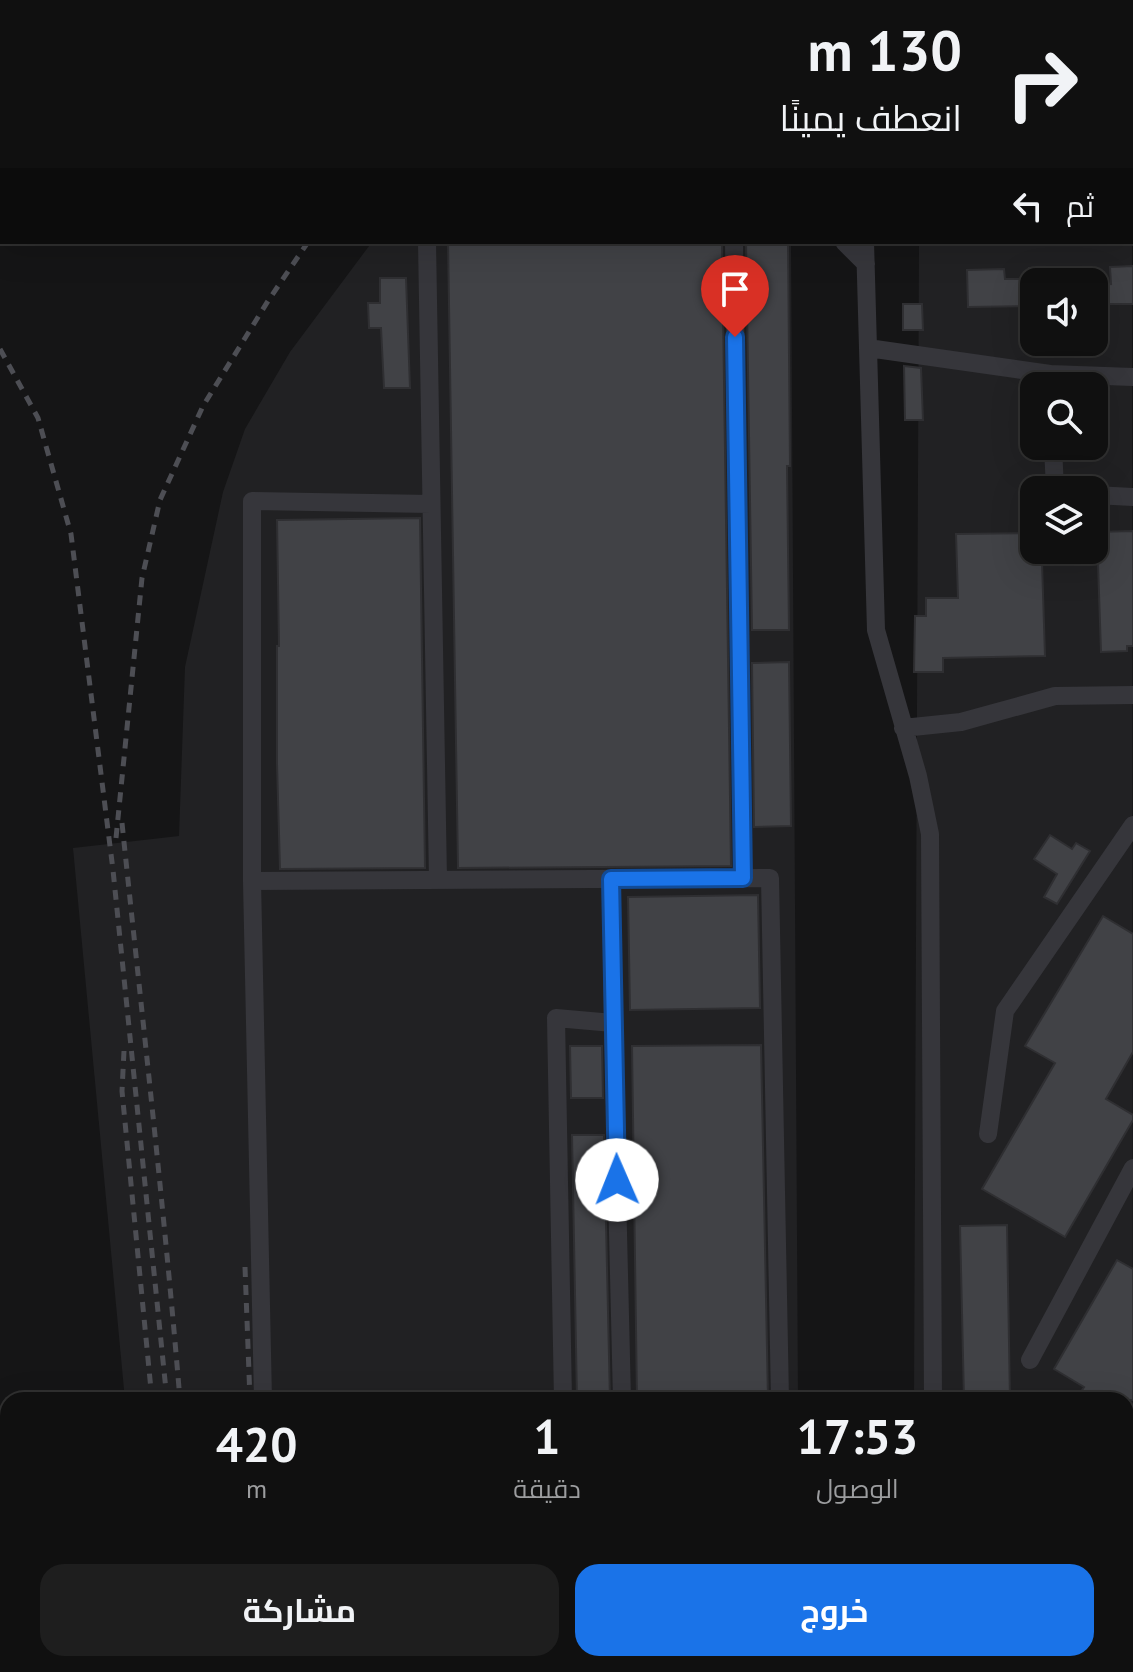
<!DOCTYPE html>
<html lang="ar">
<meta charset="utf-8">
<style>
body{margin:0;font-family:"PT Sans",Cairo,sans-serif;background:#1e1e1e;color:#f1f3f6;direction:rtl;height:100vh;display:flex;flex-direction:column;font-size:30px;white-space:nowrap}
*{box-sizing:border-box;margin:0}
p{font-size:26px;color:#9c9d9f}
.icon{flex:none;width:44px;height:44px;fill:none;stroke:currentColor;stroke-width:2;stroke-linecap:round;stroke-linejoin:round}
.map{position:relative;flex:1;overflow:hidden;direction:ltr}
.drawer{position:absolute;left:0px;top:1392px;width:1134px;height:280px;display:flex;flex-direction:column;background:#101010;border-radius:24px 24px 0 0;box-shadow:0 8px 32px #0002,0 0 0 2px #303030;direction:rtl}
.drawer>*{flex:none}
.hud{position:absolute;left:0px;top:0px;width:1134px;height:244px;box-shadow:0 8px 32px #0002,0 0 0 2px #303030;direction:rtl;background:#101010;color:#f1f3f6;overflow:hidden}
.buttons{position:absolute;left:1020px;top:268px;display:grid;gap:16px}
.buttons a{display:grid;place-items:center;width:88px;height:88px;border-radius:16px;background:#101010;box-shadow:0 8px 32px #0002,0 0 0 2px #303030;font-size:40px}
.pin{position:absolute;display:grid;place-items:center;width:68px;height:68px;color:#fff;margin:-82px -34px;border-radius:50% 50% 50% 0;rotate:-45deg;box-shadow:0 0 8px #0007}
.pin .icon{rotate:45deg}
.me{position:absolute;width:88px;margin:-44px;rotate:359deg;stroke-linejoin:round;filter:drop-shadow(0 0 6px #0008)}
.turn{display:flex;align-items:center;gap:28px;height:168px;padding:0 40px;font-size:36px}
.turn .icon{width:104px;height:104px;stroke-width:2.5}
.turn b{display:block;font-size:56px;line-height:68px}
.then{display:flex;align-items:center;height:76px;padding:0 40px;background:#0003;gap:16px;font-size:30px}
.eta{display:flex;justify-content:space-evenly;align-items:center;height:136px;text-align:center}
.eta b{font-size:48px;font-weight:700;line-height:56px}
.cta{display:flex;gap:16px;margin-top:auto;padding:16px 40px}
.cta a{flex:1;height:92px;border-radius:24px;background:#1a73e8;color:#fff;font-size:32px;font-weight:700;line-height:92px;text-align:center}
.cta a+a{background:#1e1e1e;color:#f1f3f6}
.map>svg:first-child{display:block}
</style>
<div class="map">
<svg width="1133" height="1672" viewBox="0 0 1133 1672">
<rect width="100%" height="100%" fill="#151516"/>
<path fill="#212123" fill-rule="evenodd" d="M1132,210L1133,1672H913V1664H1126V1400H914L919,242H1132ZM1034,282H1094V342H1034ZM1034,386H1094V446H1034ZM1034,490H1094V550H1034Z
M372,242H791L798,1400H125L73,848L179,836L185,667L223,492L245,429L290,352Z
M133,1664H800V1672H132Z"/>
<path fill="#414246" stroke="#2f2f32" stroke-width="2" d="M448,242H722L731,866L458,868Z
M746,242H788L790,466H787L789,630H752Z
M1133,266V304H1094V285L1111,284L1110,267Z
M1085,267L1086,282H1034V306L968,307L967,270L1004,269L1005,279H1029V268Z
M380,278H406L410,388H384L381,328H369L368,303H380Z
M903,304H922L923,330H903Z
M904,366L921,368L923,420H905Z
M420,518L425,868L280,869L277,764V646H279L277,520Z
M1133,531V646H1127V651L1101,652L1098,564L1042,562L1045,656L943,658V672H914L915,616H926V598H958L956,534L1034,533V550H1094V532Z
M789,662L791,826L754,827L752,663Z
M1050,835L1072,849L1076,843L1090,851L1057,904L1044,897L1057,874L1034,859Z
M758,895L760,1008L630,1010L628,897Z
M1103,916L1133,934V1052L1106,1099L1133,1115V1120L1065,1237L982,1189L1055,1063L1025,1046Z
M761,1045L768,1400H637L632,1046Z
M570,1046H602L603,1098H571Z
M572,1135H604L610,1400H577Z
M1007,1225L1010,1400H964L960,1226Z
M1117,1260L1133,1269V1400H1076L1084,1387L1054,1369Z"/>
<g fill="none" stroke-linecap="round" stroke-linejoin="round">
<path stroke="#36363b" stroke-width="18" d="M859,0V2
M427,242L438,880
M734,242L743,878
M844,242L866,264
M865,242L876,630L918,776L930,834L933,1400
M868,348L1050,374L1051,386
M1050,374L1133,377
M1053,446L1055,490
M1094,495L1133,497
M903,728L961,722L1055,696L1133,695
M611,879L613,1023
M252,881L770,878L780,1400
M988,1134L1005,1011L1133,825
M1030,1360L1133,1168
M263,1400L252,881V501L431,504
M563,1400L556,1018L613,1023L622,1400
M1126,1631H1133
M268,1664L269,1672
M567,1664L568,1672
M628,1664V1672
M784,1664V1672
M920,1672L921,1664"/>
<path stroke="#4d4e54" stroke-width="5" stroke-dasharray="10 8" stroke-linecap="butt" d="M1132,8H1133
M0,349L38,418L71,534L113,870L167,1400
M122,823C142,1015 164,1207 180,1400
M116,838L142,578L160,500L203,406L268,301L308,242
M124,1051L122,1091L152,1400
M245,1267L250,1400
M257,1664V1672
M164,1672V1664
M178,1672V1664
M192,1672L193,1664"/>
</g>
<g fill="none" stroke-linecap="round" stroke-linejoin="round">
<defs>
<path id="route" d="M617,1180L611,879L743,878L735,337"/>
</defs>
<use href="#route" stroke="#114b97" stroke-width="20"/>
<use href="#route" stroke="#1a73e8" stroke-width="14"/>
</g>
</svg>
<div class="buttons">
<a><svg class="icon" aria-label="sound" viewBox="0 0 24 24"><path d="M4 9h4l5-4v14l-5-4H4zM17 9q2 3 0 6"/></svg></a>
<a><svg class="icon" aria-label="search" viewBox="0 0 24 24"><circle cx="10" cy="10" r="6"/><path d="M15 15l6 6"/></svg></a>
<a><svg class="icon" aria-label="layers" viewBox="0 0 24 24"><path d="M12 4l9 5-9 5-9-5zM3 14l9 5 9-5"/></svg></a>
</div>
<div class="pin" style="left:735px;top:337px;background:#d93025"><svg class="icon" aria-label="arrive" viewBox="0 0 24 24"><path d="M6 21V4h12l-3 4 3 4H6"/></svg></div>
<svg class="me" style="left:617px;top:1180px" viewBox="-20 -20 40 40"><circle r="19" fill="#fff"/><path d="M0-13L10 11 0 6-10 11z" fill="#1a73e8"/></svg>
<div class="hud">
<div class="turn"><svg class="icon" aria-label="right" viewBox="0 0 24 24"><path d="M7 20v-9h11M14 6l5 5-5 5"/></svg><div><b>130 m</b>انعطف يمينًا</div></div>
<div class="then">ثم<svg class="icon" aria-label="left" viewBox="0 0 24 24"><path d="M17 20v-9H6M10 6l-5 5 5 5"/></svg></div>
</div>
<section class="drawer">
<div class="eta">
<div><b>17:53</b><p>الوصول</p></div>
<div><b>1</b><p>دقيقة</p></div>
<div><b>420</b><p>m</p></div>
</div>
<div class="cta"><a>خروج</a><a>مشاركة</a></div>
</section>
</div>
